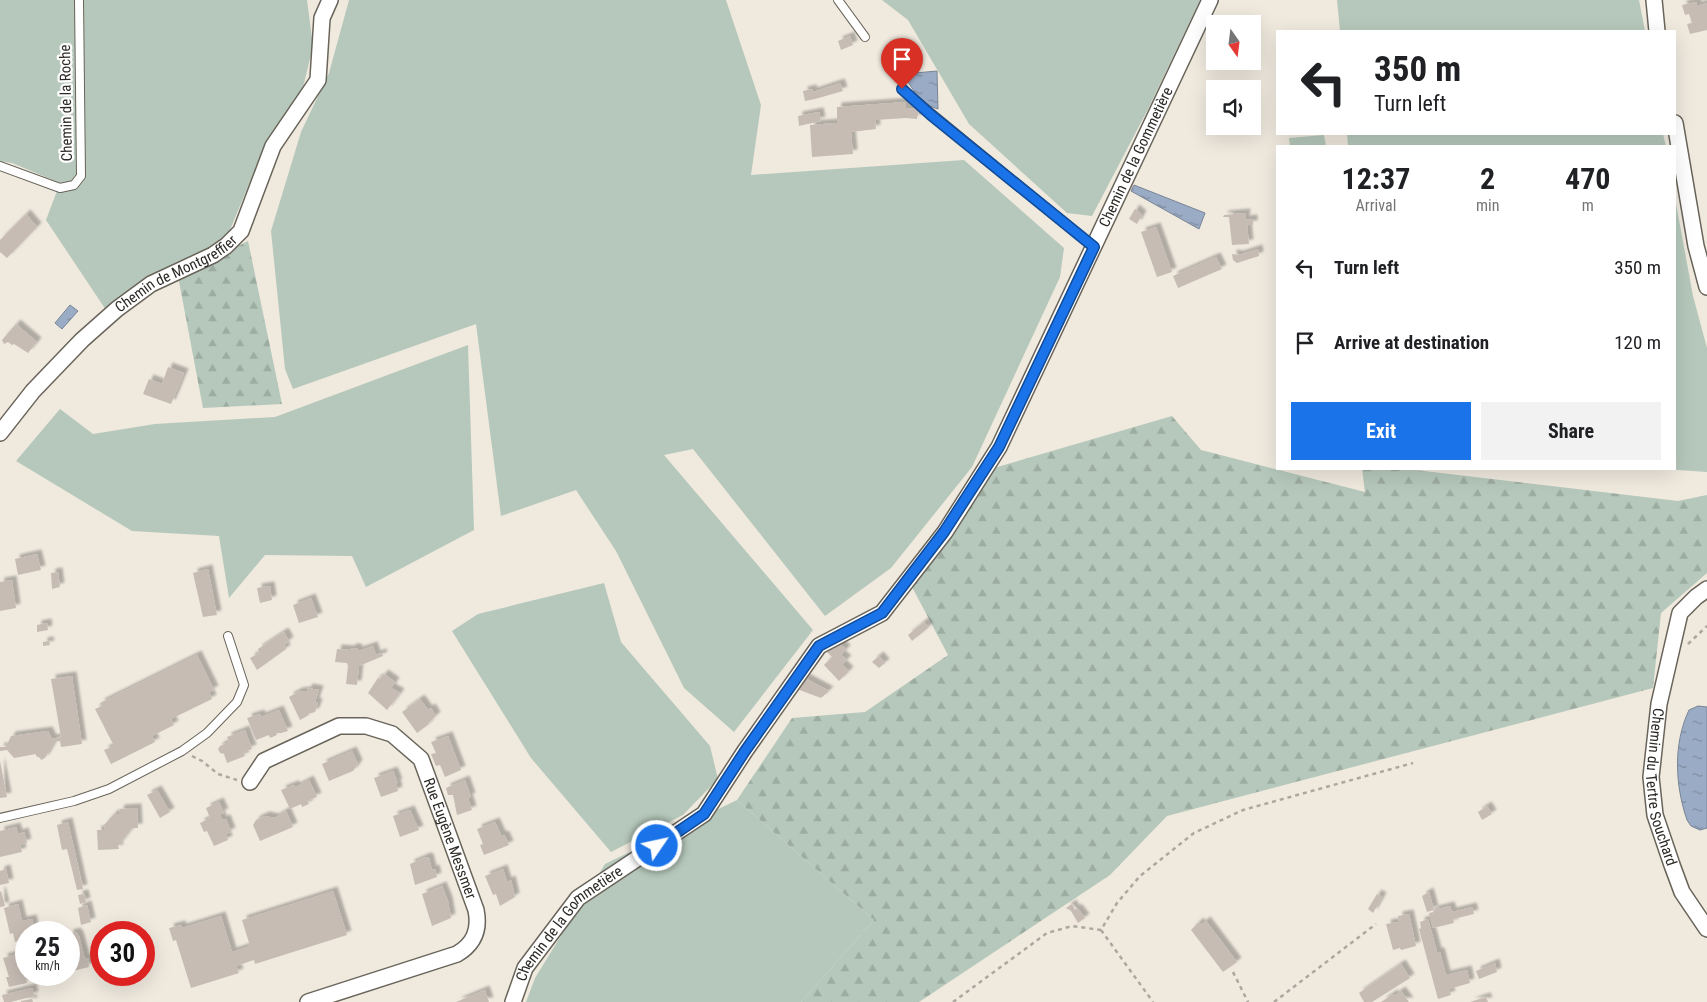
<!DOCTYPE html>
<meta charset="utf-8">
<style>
body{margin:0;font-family:"Roboto Condensed",sans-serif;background:#f2f2f2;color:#202124;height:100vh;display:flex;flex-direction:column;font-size:19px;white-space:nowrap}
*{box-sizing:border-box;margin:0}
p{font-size:16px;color:#757577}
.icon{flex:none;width:28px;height:28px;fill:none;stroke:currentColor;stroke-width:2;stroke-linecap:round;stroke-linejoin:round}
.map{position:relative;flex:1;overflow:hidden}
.sheet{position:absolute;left:1276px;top:145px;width:400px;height:325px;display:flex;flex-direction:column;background:#fff;border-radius:0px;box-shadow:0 5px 20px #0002}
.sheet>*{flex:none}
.guide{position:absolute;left:1276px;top:30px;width:400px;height:105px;border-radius:0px;box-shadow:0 5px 20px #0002;background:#fff;color:#202124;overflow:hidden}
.needle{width:32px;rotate:166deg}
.controls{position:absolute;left:1206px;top:15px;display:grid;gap:10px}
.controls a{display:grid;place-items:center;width:55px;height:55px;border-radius:0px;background:#fff;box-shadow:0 5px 20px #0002;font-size:25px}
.speed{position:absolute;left:15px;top:921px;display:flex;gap:10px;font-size:25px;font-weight:700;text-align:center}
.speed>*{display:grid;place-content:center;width:65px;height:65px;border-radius:50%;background:#fff;box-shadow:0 5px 20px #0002;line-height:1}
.speed small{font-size:12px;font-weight:400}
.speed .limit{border:8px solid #d22;background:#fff;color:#111}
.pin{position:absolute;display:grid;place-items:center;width:42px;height:42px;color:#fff;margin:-51px -21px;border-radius:50% 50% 50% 0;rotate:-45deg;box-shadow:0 0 5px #0007}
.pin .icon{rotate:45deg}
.me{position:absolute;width:55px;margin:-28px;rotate:56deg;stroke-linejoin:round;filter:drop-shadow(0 0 4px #0008)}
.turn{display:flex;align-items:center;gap:18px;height:105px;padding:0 15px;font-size:22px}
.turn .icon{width:65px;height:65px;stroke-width:2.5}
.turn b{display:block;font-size:35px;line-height:42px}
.eta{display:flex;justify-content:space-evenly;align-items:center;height:85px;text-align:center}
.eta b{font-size:30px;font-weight:700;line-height:35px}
.cta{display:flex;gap:10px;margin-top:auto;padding:10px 15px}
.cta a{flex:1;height:58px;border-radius:0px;background:#1a73e8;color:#fff;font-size:20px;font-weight:700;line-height:58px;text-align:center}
.cta a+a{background:#f2f2f2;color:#202124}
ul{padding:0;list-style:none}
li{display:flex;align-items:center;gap:15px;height:75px;padding:0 15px}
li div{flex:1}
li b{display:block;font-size:19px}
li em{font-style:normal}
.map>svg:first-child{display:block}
</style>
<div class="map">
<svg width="1707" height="1002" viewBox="0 0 1707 1002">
<defs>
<pattern id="forest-firs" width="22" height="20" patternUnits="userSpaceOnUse" patternTransform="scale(1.25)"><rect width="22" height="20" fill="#b6c8bb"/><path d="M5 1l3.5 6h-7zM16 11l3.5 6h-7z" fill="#9daca1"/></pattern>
<pattern id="water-ripples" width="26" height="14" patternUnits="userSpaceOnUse" patternTransform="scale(1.25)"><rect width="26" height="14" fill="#9aacc5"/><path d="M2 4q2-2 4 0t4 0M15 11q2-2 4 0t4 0" fill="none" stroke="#7e8ca0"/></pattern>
<filter id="shadow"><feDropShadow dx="4.5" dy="-4.5" stdDeviation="1" flood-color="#0004"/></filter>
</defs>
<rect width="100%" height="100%" fill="#efe9de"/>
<path fill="#b6c8bb" d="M0,0H307L313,46L301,96L268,138L227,237L177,270L106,310L46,220L60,183L12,163L0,161Z
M349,0H726L761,105L751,175L964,160L1064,248L1060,277L972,467L891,568L825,616L693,449L664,455L813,630L734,732L684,688L616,551L576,490L501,516L476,324L293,389L285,369L271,231L301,132L329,73Z
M882,0H1200L1148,109L1092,216L1067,213L969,124L908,20Z
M1337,0H1639L1645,31H1340Z
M1347,134H1663L1666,146H1348Z
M1324,135L1326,146H1290L1289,138Z
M1675,198L1693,296L1707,348V472L1664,469H1675Z
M468,345L474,530L366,587L352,556L265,555L229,598L219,536L132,531L16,461L60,409L93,434L155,424L275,417Z
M604,583L621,642L710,746L718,779L683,815L611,852L531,758L452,631L478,614Z
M737,800L874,920L801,1002H526L535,978L605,864Z"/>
<path fill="url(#forest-firs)" d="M248,241L282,404L203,408L178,276Z
M1172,416L1201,450L1365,492L1362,469H1407L1678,501L1707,495V573L1661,613L1653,688L1167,816L1110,875L919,1002H801L874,920L737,800L792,718L865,712L948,655L912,587L994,468Z"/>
<path fill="url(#water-ripples)" stroke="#798595" d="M937,71L938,109C923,105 913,91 906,78L915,73Z
M1134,185L1205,213L1199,229L1131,191Z
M70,305L78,311L62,329L55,323Z
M1698,706L1707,707V828L1700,830L1691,826L1687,820C1675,785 1673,744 1689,710Z"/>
<path fill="#c6bcb4" filter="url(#shadow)" d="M1696,2L1697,6L1707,3V30L1690,34L1687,24L1692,23L1689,14L1685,15L1682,5Z
M850,36L853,45L841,50L838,41Z
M840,83L843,91L815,99L805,101L803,91L812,89L813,92Z
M906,102V108L919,109L917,119L906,118L875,120L876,129L851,132L853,154L812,157L810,125L837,123V107Z
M819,112L821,121L799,126L798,116Z
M1135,209L1142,215L1137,224L1129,219Z
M1246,213L1245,220L1253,219V225H1247L1249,244L1232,245L1229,217H1223L1224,215Z
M26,214L37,227L7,258L0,252V240Z
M1156,227L1172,272L1157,277L1141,232Z
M1258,249L1259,256L1237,263L1233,260L1232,254L1239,255Z
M1216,257L1222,269L1178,288L1173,276Z
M16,324L37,342L28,353L14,344L12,345L8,342L4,344L2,340Z
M168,367L184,373L171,404L143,394L149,379L162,384Z
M37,554L41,570L18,575L15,559Z
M208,569L217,615L203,617L193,573Z
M58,572L60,587L52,589L51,573Z
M12,580L16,608L0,611V582Z
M270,586L272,600L260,603L257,588Z
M311,598L318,617L299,623L293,605Z
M924,622L929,627L912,641L908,635Z
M47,623L48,630L37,632V625Z
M284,632L289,641L284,645L286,649L257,670L250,658L259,653L258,649Z
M49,641L50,645L43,646V642Z
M837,642L846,649L841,655L847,660L842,664L849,671L839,681L824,665L832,657L827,652Z
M373,646L376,655L382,653L383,656L359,666L357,685L346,684L348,666L347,663L335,662L337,649L350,650L352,648H357L358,651Z
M197,655L214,690L209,692L212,699L171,719L174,725L152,736L155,742L111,764L104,750L114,746L95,709L102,706L100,703Z
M879,656L885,663L879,668L872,662Z
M384,674L395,682L391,688L400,693L387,710L368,693L378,678L380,679Z
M72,676L82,744L61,747L60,741L54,742L45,758L41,760L40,758L36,756V754L14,758L7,750L0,751V747H6L11,736L48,731L52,739L61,737L51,679Z
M805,678L829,691L821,698L797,689Z
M308,688L319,690L315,702L318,703L315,712L308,714L309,715L300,720L289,697L298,692L307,691Z
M420,699L428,710L431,708L436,716L428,723L429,724L417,733L402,712Z
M279,710L288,731L281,733H276L277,735L270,738L269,735L256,740L247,718L260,714L261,717Z
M245,730L252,749L243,752L245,756L227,763L224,754L220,753L218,749L220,746L229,742L227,737Z
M448,736L461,770L445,777L440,765L436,766L431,754L436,753L431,742Z
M352,751L358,764L353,771L329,781L322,764Z
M0,761L7,797L0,798Z
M393,771L398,783H396L398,791L381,797L374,778Z
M309,780L317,797L307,801L309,804L302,807L301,804L290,809L281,790L294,785L296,787Z
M465,780L471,797L468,798L472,810L457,815L453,795H448L446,788Z
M157,790L170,812L160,818L147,795Z
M219,802L224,813L220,814L222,820L226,819L231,832L226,834L228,840L214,846L207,831L204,832L200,823L210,818L206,808Z
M1487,806L1492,814L1482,820L1478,812Z
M137,808L138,828H132L118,846L119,849L98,850L97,830H105L104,825L114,814H119L120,809Z
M410,810L419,830L400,837L393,816Z
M286,811L293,827L260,841L253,825L256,820L265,816L275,818Z
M68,822L83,889L77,890L67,849L62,850L57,825Z
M495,822L501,835L505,836L509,845L484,855L480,845L483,844L477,829Z
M16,827L18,834L24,832L27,843L20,845L22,852L0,857V831Z
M426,857L429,858L432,870L435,869L437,877L415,885L410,864Z
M6,869L9,883L0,885V871Z
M503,869L507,882L511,880L515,897L500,906L496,894L493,895L485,876Z
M442,886L448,901L451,918L432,926L422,894Z
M1,891L5,906L0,907V892Z
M333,891L347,935L255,964L254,960L236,966L239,973L191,988L176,940L173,941L169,928L181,925L182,928L221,916L232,952L250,946L242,920Z
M1429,892L1434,910L1427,912L1422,896Z
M84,894L86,902L80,904L78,895Z
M1377,894L1382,897L1373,913L1368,909Z
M18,904L22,921L32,919L34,927L32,928L34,932H26V939L15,942L13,933L10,934L4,908Z
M1072,904L1075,910L1077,908L1085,918L1078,923L1071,911L1066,908Z
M87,905L91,922L81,925L78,908Z
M1450,906L1452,912L1472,907L1474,914L1453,919L1454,923L1433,928L1429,913L1434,912V910Z
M1409,914L1416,946L1401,950L1400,948L1393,950L1386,924L1399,922L1398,916Z
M1428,919L1437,952H1440L1446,975L1467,970L1470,983L1449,989L1451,995L1438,999L1419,929L1421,928L1420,922Z
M1206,921L1237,962L1223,972L1191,930L1199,922L1201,925Z
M76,932L79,936L85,959L88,958L89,967L69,972V934Z
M21,953L27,983L9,987L6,977H9L3,958Z
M1495,963L1497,972L1479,979L1476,971Z
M1401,964L1410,978L1372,1002H1364L1359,993Z
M32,988L34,996L11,1002H4L2,995Z
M485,990L489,1002H456Z
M1401,991L1409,1002H1381L1393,994L1394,996Z
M1486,997L1488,1002H1470Z
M32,999L33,1002H21V1001Z"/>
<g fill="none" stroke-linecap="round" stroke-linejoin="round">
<defs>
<path id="lane" d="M838,0L865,37
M902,89L1094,247
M0,166L60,188L74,185L81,176L79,0
M0,818L74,801L109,789L182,751L207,733L237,702L244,685L228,636"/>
<g id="street">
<path d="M1654,0L1657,31"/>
<path d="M1675,123L1696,246L1707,287"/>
<path id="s1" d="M0,433L33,391L82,340L117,309L151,284L213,255L226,246L241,231L273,146L318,80L322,18L330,0"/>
<path id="s2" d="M1707,589L1696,597L1680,613L1659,704L1651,777L1655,815L1672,865L1682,892L1707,929"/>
<path id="s3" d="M250,782L264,761L339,726H366L392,734L421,759L476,910C480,930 474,944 457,954L308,1002"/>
<path id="s4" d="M513,1002L525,968L578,898L704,814L745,751L819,646L882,613L945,532L999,447L1210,0"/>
</g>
</defs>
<use href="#lane" stroke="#69645a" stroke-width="10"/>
<use href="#street" stroke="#69645a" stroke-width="18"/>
<path stroke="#aca89f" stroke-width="2.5" stroke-dasharray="4 4" stroke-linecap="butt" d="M1688,644L1707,626
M192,756L202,761L218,774L237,780
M1101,930L1153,1002
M1233,972L1248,1002
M953,1002L1047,933L1072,926L1101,930L1117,903L1140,876L1194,833L1243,810L1413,763
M1274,1002L1376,924"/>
<use href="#lane" stroke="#fff" stroke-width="8"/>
<use href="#street" stroke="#fff" stroke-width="15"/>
</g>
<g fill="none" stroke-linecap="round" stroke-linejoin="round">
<defs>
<path id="route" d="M657,846L704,814L745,751L819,646L882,613L944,532L999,447L1094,247L931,115L902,89"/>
</defs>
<use href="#route" stroke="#114b97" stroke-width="12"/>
<use href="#route" stroke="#1a73e8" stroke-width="9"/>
</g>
<g text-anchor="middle" stroke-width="4.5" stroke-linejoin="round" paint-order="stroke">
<g font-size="15" fill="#2c2a26" stroke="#fff">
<text transform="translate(66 103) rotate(-91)" y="5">Chemin de la Roche</text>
<text dy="5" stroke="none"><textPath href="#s4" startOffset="1074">Chemin de la Gommetière</textPath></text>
<text dy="5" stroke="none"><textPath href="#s1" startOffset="240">Chemin de Montgreffier</textPath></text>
<text dy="5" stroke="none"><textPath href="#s2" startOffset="214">Chemin du Tertre Souchard</textPath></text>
<text dy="5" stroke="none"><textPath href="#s3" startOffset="285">Rue Eugène Messmer</textPath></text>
<text dy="5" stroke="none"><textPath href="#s4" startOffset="99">Chemin de la Gommetière</textPath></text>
</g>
</g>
</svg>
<div class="controls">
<a><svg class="needle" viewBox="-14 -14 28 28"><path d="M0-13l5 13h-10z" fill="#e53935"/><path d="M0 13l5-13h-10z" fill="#757577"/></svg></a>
<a><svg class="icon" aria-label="sound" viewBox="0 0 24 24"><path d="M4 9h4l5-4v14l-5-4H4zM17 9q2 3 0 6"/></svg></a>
</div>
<div class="speed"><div>25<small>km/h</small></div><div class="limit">30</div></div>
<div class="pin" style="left:902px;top:89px;background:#d93025"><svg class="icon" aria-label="arrive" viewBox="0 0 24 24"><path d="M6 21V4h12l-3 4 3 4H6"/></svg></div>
<svg class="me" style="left:657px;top:846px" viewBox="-20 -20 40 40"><circle r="17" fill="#1a73e8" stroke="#fff" stroke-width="3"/><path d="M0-11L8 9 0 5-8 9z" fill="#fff"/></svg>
<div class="guide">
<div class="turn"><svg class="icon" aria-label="left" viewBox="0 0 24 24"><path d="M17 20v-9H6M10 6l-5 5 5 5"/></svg><div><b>350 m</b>Turn left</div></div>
</div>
<section class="sheet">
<div class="eta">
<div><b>12:37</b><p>Arrival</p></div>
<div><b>2</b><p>min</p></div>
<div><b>470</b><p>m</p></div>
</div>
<ul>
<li><svg class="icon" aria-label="left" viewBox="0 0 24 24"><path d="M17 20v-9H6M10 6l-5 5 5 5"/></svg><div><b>Turn left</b></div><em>350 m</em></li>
<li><svg class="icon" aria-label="arrive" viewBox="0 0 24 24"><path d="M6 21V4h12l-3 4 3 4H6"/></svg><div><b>Arrive at destination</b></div><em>120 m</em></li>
</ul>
<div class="cta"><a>Exit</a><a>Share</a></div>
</section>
</div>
